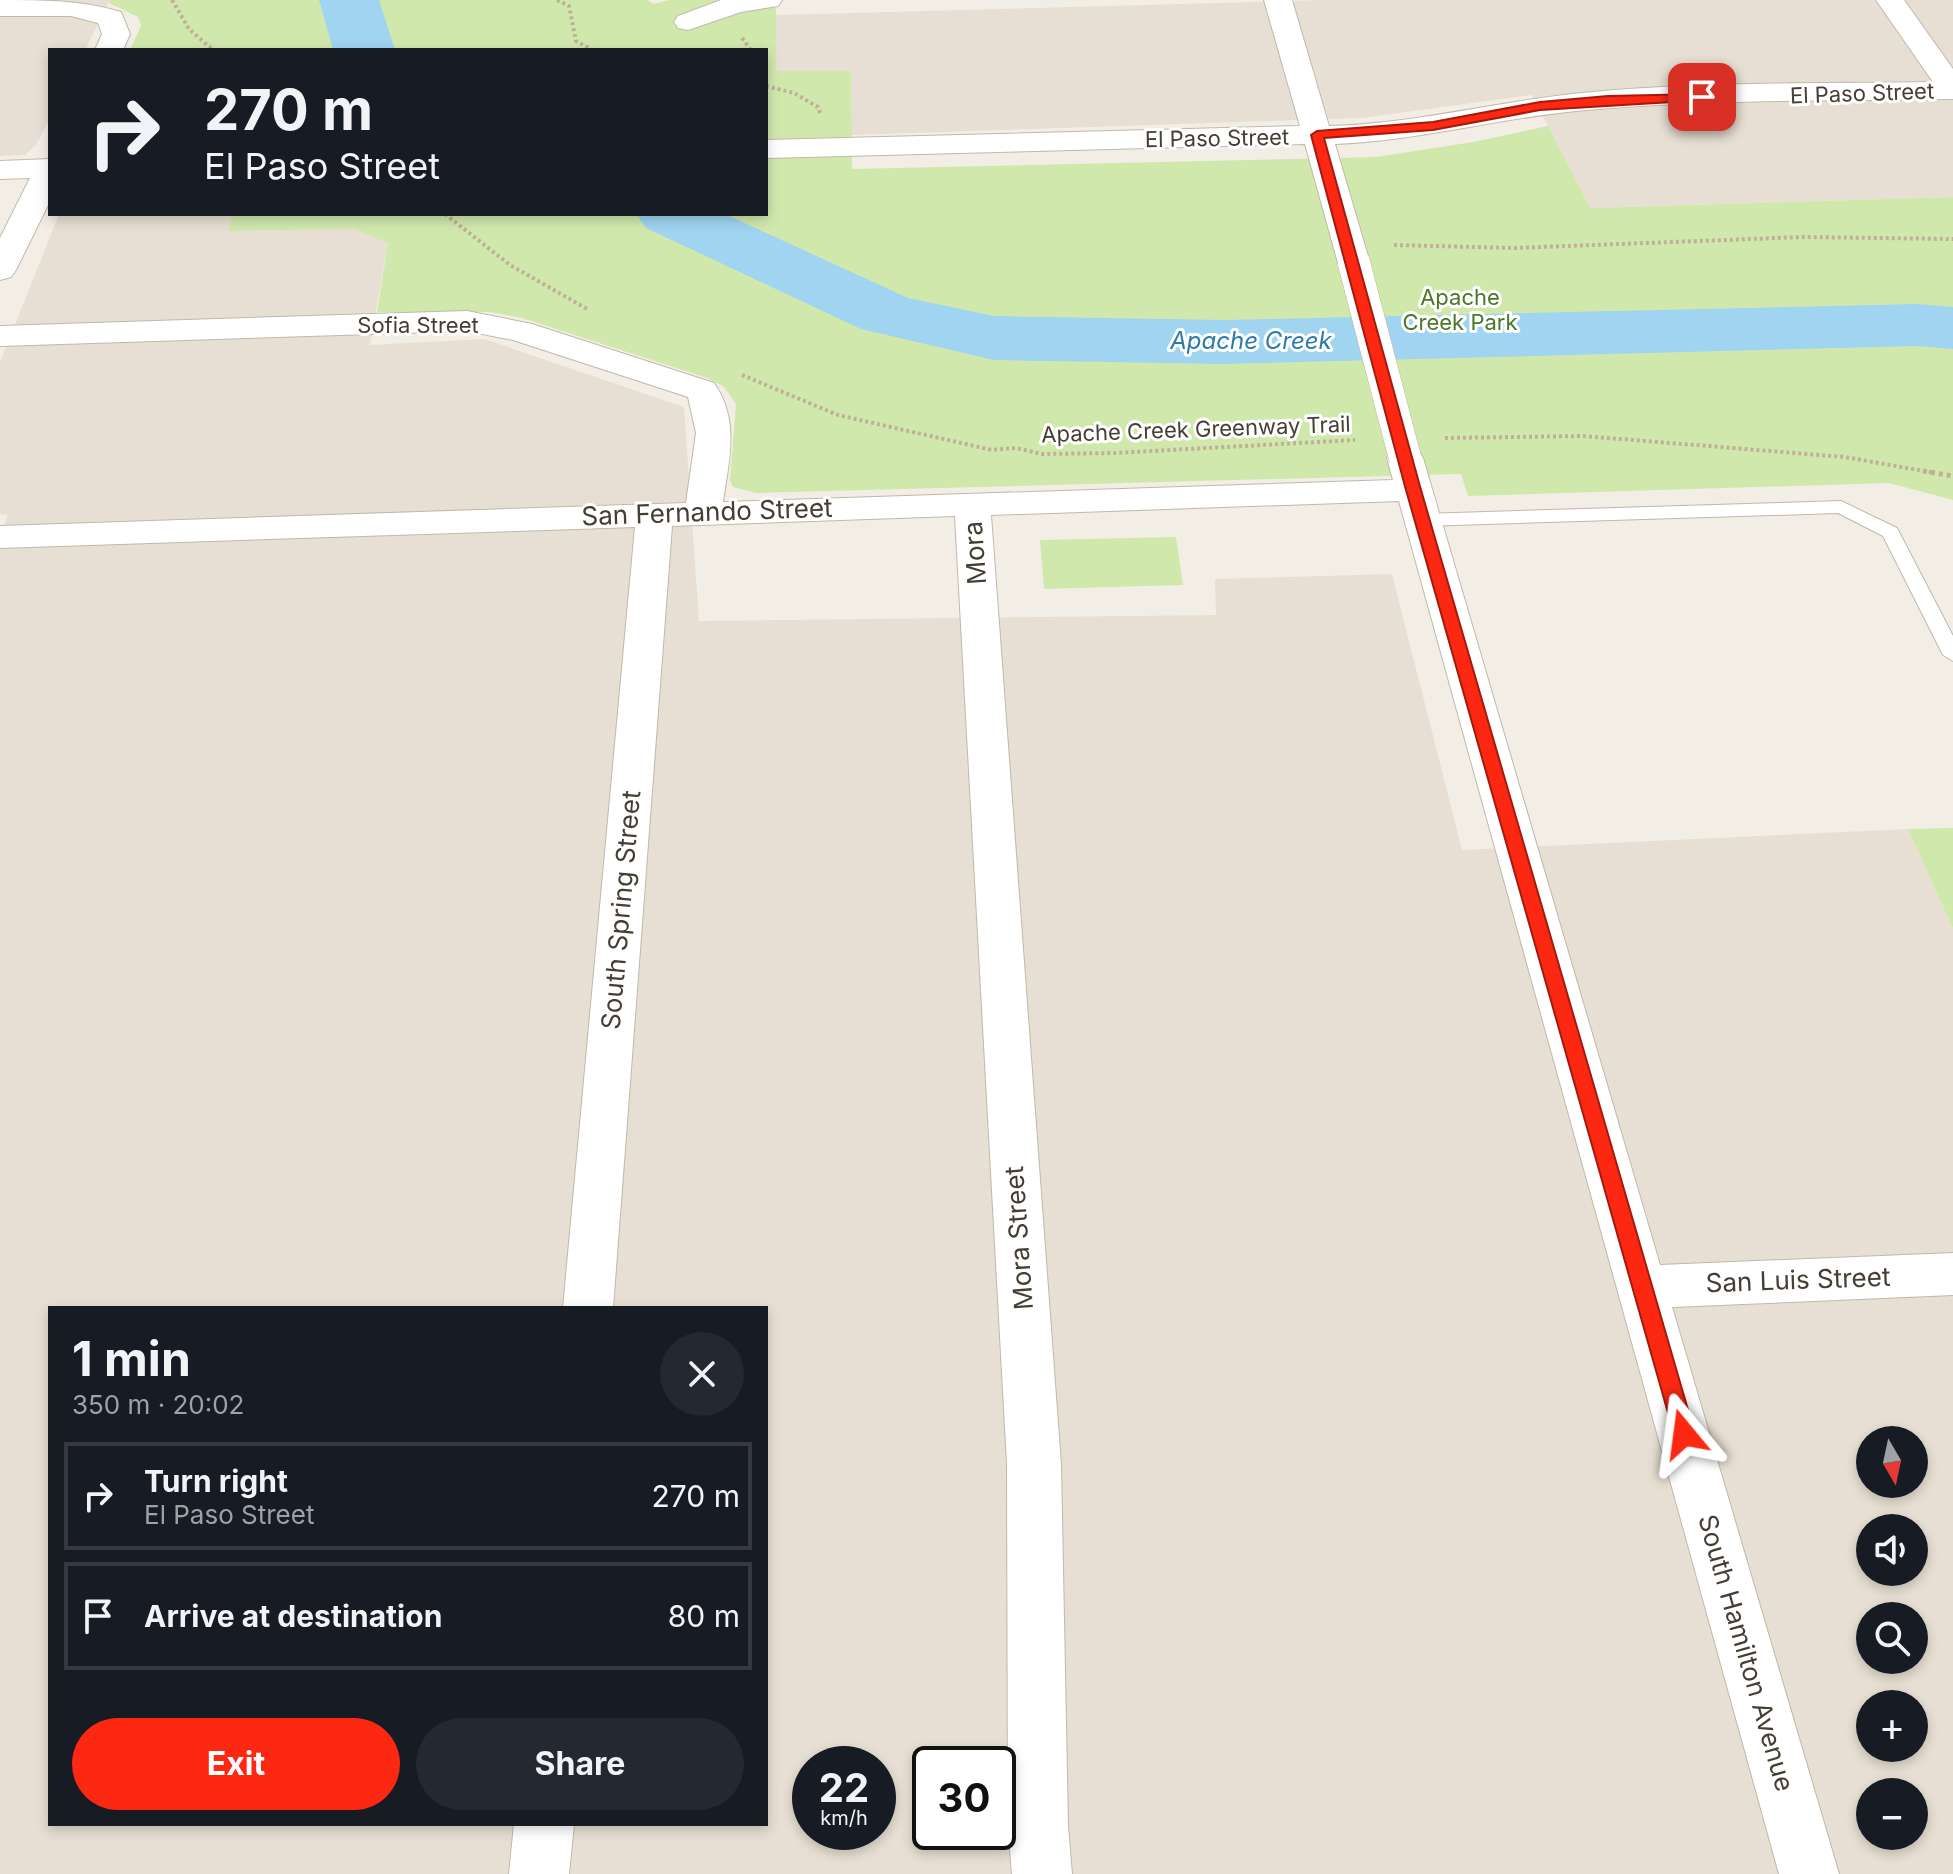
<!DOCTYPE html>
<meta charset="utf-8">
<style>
body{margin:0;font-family:Inter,sans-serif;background:#242831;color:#f1f3f6;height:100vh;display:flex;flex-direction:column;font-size:30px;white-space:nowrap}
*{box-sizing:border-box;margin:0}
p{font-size:26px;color:#9ea1a6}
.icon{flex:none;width:44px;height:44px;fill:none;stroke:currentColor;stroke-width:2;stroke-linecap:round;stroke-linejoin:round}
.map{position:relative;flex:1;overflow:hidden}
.side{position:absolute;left:48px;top:1306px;width:720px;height:520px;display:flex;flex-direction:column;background:#171b24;border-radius:0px;box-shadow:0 4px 12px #0003}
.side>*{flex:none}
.top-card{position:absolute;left:48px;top:48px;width:720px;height:168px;border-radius:0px;box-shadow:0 4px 12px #0003;background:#171b24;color:#f1f3f6;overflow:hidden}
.needle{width:52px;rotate:171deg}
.fabs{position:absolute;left:1856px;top:1426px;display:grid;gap:16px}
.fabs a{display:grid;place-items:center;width:72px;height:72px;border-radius:50%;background:#171b24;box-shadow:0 4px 12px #0003;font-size:40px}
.speed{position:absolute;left:792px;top:1746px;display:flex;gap:16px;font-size:40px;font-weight:700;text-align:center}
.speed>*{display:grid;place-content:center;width:104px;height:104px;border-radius:50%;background:#171b24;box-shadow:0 4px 12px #0003;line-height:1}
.speed small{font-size:20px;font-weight:400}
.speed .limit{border:4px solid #111;border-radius:12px;background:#fff;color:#111}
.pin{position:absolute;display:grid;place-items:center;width:68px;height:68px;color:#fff;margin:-34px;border-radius:16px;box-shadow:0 4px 12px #0006}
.me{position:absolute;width:88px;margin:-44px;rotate:344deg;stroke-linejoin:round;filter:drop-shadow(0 0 6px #0008)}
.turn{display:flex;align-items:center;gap:28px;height:168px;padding:0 24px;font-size:36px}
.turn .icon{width:104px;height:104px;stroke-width:2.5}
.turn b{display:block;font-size:56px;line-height:68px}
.round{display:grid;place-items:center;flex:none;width:84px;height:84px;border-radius:42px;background:#242831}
.summary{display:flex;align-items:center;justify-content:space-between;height:136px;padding:0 24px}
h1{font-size:48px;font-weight:700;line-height:60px}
.button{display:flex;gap:16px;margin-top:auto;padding:16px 24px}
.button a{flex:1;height:92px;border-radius:48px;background:#fd2812;color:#fff;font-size:32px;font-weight:700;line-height:92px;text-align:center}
.button a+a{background:#242831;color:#f1f3f6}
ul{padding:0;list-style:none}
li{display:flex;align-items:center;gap:24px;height:108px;margin:0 16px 12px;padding:0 8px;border:4px solid #363941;border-radius:0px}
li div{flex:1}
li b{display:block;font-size:30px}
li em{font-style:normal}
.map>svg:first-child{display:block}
</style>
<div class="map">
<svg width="1953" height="1874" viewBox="0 0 1953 1874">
<rect width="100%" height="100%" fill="#f3eee5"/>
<path fill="#e7dfd3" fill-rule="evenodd" d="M0,0H110L85,50H50V118L36,145L25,155L0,156Z
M1325,0H1953V197L1589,208L1532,95L1362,118L851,135V71H776V15Z
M59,214H232L228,231L354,229L388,242L370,345L484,339L684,407L699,621L1216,615L1215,579L1392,574L1462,850L1908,829L1953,929V1874H0V537L8,515L0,514V362ZM50,1308H766V1824H50ZM1870,1440H1914V1484H1870ZM1870,1528H1914V1572H1870ZM1870,1616H1914V1660H1870ZM1870,1704H1914V1748H1870ZM810,1764H878V1832H810ZM930,1764H998V1832H930ZM1870,1792H1914V1836H1870Z"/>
<path fill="#d1e8ad" d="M110,0H647L654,4L669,0H776V71H851L852,169L1376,157L1473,142L1548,126L1590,208L1953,197V500L1889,483L1468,496L1461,474L756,493L733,487L730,480L736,404L723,386L707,378L522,318L490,312H377L388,243L354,229L228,231L232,214H766V50H130L141,26L138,17L109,3Z
M1176,537L1183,585L1044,589L1040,540Z
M1953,828V929L1908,829Z"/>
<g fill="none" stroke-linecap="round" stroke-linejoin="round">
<path fill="#a0d4f1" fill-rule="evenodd" d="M319,0H379L395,50H333Z
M636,214H725L908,298L994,316L1225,320L1917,304L1953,307V349L1917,346L1225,364L994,360L861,329L646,228Z"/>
<defs>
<path id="service" d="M1841,501L1897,528L1953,636V661L1943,655L1883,536L1838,513L1422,526L1413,520L1422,514Z"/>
<path id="minor" d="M0,0C41,0 82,0 121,12L130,34L123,50H95L102,34L98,23L71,16H0Z
M721,0H782L778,6L741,12L688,30L678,28L674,22L678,16Z
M1264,0H1292L1329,126C1411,124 1491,103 1572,94C1691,81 1812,84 1933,82L1876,0H1904L1953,69V99C1827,101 1701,99 1576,111C1495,119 1416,141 1335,144L1370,263L1365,270L1354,273L1343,270L1338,263L1305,144L766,158V140L1300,126Z
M50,159V201L16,270L11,277L0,280V238L30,178L0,179V161Z
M467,311L532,324L714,383C740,420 729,460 723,502L1393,480L1387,458L1392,450L1405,447L1418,450L1423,458L1660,1265L1953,1253V1295L1672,1307L1839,1874H1779L1399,501L991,515L1061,1464L1068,1826L1072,1874H1012L1008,1826L1007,1464L955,516L672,526L613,1308H563L635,527L0,548V526L686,503L696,433L688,397L513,340L467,331L0,346V326Z
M514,1824H574L569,1874H509Z"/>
</defs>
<use href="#service" stroke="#c1b8aa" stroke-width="2"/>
<use href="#minor" stroke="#c1b8aa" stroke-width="2"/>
<path stroke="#c0b098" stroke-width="4" stroke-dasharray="3 3" stroke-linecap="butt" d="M172,0L189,29L213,50
M557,0L569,6L576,41L592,50
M742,38L751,50
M766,86L794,93L818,107L820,113
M445,214L510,265L589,310
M1394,245L1514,248L1803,237L1953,239
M742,375L838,415L992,450L1016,448L1042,454L1115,453L1355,440
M1445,438L1583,436L1845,457L1935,473"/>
<path stroke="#c0b098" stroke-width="5" stroke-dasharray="4 4" stroke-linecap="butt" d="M1923,471L1953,476"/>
<use href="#service" fill="#fff" fill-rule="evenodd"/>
<use href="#minor" fill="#fff" fill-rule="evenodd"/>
<defs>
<path id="minor-bridge" d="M1354,263L1405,458"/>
</defs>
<use href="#minor-bridge" stroke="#c1b8aa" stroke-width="33" stroke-linecap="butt"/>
<use href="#minor-bridge" stroke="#fff" stroke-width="32"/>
</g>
<path fill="#fd2812" stroke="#a41a0c" stroke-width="2" d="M1702,94L1708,97L1706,100L1540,110L1433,130L1324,138L1421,490L1695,1434L1692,1440L1684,1443L1677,1440L1674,1434L1406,490L1311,135L1317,131L1433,122L1540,102L1608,96Z"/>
<g text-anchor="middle" stroke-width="6" stroke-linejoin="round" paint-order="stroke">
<g font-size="22" fill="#453e34" stroke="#fff">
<text transform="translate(1862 93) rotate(-2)" y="8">El Paso Street</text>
<text transform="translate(1217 138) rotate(-1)" y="8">El Paso Street</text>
<text x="418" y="333">Sofia Street</text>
<text transform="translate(1196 429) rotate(-2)" y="8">Apache Creek Greenway Trail</text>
</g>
<g font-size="22" fill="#4a7827" stroke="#fff">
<text x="1460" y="305">Apache<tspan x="1460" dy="25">Creek Park</tspan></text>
</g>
<g font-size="24" font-style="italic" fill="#2b7baa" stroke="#fff">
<text x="1251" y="349">Apache Creek</text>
</g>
<g font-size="26" fill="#453e34" stroke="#fff">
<text transform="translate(707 512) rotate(-2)" y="9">San Fernando Street</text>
<text transform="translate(975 553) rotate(-94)" y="9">Mora</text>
<text transform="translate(621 910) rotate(-85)" y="9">South Spring Street</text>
<text transform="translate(1019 1238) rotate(-94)" y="9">Mora Street</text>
<text transform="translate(1798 1280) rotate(-2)" y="9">San Luis Street</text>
<text transform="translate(1746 1653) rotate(74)" y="9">South Hamilton Avenue</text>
</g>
</g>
</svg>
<div class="fabs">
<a><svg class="needle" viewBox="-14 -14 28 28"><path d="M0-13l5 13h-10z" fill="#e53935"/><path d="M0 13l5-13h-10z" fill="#9ea1a6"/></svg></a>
<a><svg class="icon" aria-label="sound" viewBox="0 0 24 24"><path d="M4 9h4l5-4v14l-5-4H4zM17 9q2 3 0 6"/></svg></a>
<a><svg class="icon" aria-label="search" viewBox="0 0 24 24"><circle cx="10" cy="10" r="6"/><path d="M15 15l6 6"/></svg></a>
<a>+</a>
<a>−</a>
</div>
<div class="speed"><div>22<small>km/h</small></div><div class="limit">30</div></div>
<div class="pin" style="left:1702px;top:97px;background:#d93025"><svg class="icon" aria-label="arrive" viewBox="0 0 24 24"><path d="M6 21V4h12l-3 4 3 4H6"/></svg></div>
<svg class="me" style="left:1684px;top:1434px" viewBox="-20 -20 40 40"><path d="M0-17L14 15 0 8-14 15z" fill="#fd2812" stroke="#fff" stroke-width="4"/></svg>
<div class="top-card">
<div class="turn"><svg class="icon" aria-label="right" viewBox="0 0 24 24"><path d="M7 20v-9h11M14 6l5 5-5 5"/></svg><div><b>270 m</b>El Paso Street</div></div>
</div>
<section class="side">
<div class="summary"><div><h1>1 min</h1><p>350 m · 20:02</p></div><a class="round"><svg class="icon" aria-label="close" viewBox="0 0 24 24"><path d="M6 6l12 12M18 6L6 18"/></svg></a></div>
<ul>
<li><svg class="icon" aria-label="right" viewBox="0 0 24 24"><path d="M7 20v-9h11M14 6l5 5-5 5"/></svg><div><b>Turn right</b><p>El Paso Street</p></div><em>270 m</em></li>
<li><svg class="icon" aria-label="arrive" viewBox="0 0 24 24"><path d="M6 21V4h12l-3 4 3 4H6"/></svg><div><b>Arrive at destination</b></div><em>80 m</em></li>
</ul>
<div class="button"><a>Exit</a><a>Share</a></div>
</section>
</div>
